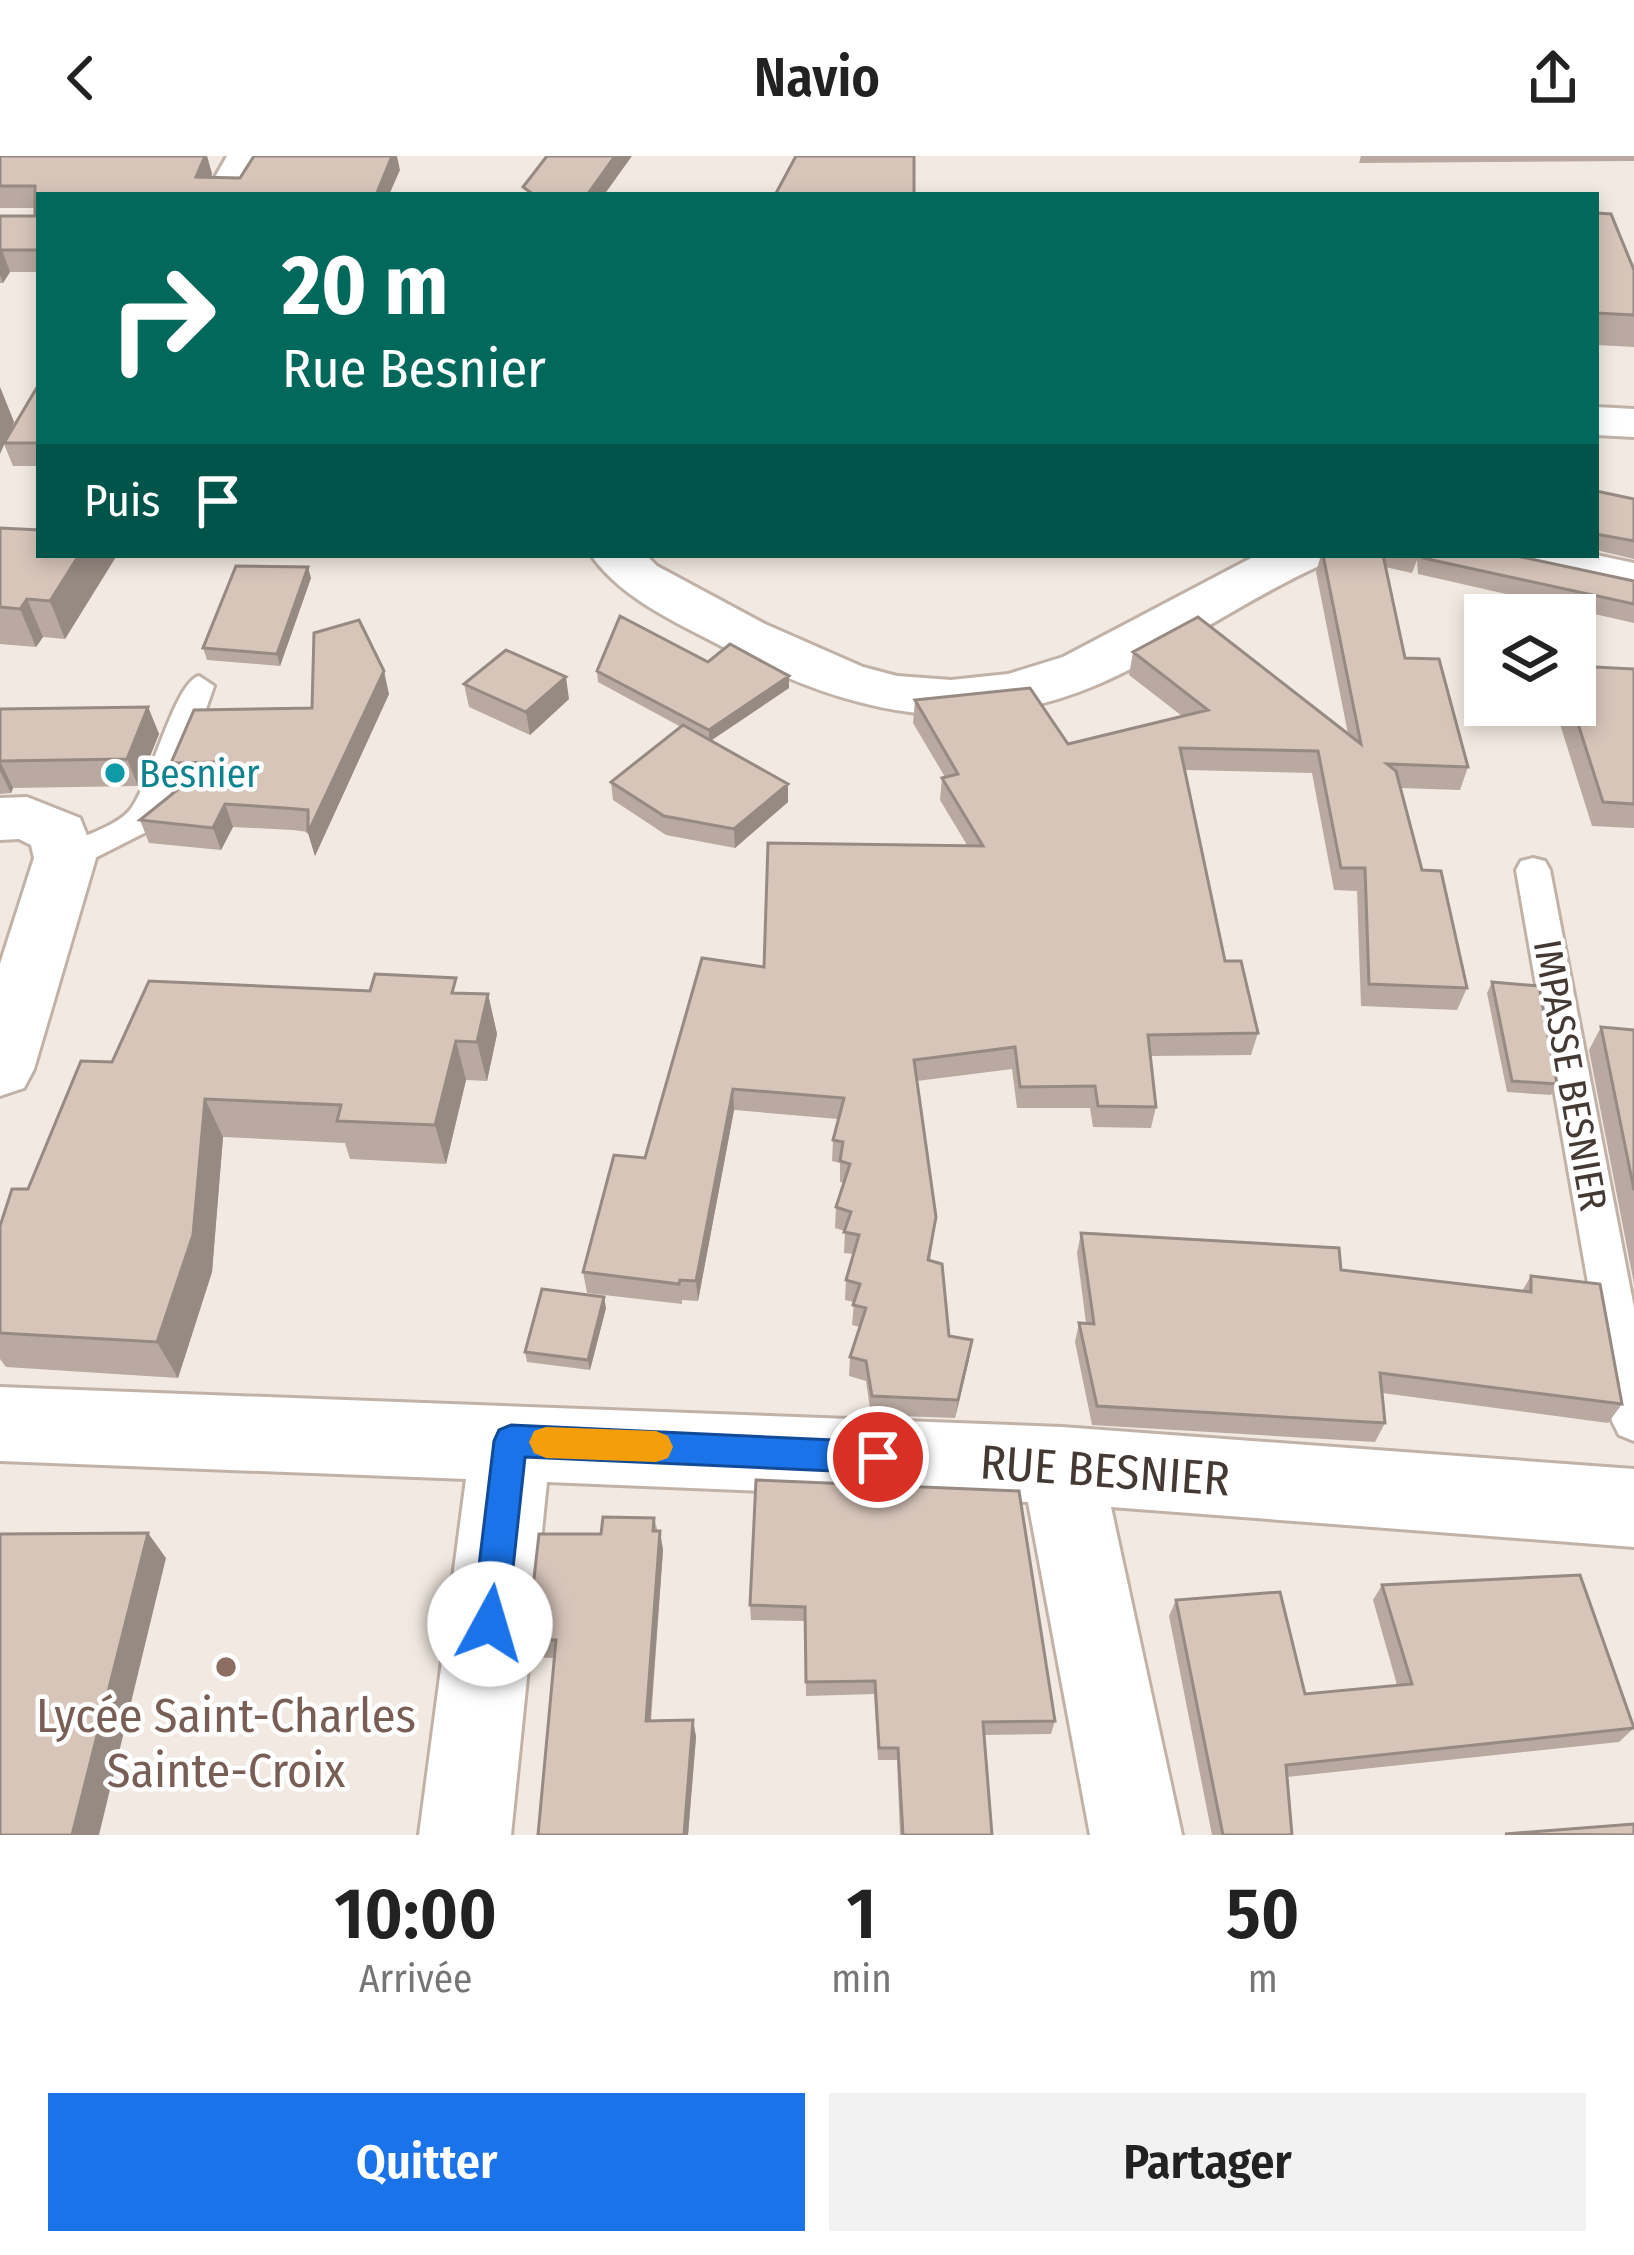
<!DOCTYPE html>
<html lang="fr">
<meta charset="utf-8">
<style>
body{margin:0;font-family:"Fira Sans Condensed",sans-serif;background:#f2f2f2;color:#222;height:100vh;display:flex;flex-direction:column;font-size:45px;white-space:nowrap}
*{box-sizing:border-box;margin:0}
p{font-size:39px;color:#767676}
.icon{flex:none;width:66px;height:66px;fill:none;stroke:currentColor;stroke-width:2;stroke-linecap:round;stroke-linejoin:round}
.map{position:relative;height:1679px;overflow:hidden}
.sheet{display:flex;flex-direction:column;background:#fff;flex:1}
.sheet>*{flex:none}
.banner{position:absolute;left:36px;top:36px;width:1563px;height:366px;border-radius:0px;box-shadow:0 6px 18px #0003;background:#00695c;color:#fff;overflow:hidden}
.fabs{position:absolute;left:1464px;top:438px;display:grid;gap:24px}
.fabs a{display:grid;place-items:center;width:132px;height:132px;border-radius:0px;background:#fff;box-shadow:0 6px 18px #0003;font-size:60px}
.pin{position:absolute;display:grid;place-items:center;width:102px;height:102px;color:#fff;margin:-51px;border:6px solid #fff;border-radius:50%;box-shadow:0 3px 12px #0007}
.me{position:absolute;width:132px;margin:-66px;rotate:6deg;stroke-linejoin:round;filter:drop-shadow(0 0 9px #0008)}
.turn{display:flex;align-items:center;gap:42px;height:252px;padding:0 48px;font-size:54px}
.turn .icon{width:156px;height:156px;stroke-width:2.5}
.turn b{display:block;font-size:84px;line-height:102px}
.then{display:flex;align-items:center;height:114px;padding:0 48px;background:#0003;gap:24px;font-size:45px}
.eta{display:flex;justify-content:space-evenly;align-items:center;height:204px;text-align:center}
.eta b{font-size:72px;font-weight:600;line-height:84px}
.primary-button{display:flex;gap:24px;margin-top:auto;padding:24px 48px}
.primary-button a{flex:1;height:138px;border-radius:0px;background:#1a73e8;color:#fff;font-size:48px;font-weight:600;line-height:138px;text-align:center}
.primary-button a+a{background:#f2f2f2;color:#222}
header{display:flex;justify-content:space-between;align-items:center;height:156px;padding:0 48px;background:#fff;font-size:54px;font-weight:600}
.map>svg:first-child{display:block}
</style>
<header><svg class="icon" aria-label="back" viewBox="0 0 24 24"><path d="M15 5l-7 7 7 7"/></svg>Navio<svg class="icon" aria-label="share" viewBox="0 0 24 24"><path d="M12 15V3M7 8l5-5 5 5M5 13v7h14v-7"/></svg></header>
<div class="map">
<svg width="1634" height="1679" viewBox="0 0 1634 1679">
<rect width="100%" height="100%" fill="#f2eae2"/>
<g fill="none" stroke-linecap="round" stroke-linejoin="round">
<defs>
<path id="lane" d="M199,520L214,530L189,602L152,673L77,711H53L48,702L53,693C74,683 115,672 130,654C151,627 174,527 199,520Z
M1533,702L1545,705L1550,714L1634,1152V1285L1619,1279L1612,1265L1516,714L1521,705Z"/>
<path id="street" d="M227,0H267L245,39H205Z
M1596,251L1634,253V281L1596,279Z
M591,399H646L657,410L765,468L863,511L897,520L951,524L1008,518L1063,501L1257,399H1327L1319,410C1244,444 1176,494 1101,527C970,584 855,559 733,496C684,470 623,445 591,399Z
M1493,399H1596L1634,407V439L1501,410Z
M27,641L80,662L96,702L34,913L24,932L0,940V808L34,702L31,689L19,683L0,684V642Z
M0,1231L1062,1271L1634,1313V1391L1111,1351L1182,1679H1090L1028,1346L547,1326L511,1679H419L466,1323L0,1305Z"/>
</defs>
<use href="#lane" stroke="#c1b2a8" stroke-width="6"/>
<use href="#street" stroke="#c1b2a8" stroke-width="6"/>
<use href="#lane" fill="#fff" fill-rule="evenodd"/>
<use href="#street" fill="#fff" fill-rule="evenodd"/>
</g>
<path fill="#b9a9a0" d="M0,0H207L212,18L211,21L240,22L400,14L39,39V116H10L3,127H0V60H35V52H0Z
M1361,0H1634V5L1359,7Z
M1596,57L1634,114V191L1596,189Z
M39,228V310H13L4,288L0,298V231L14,266L7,283Z
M1596,335L1634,343V403L1596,394Z
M0,372L39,399H117L65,483L43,481L36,491L0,488Z
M1321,399H1512L1634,425V467L1418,418L1417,404L1412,417L1385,411L1405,502L1468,611L1460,634L1400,632L1422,714L1467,832L1457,854L1361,850L1357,735L1334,734L1312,617L1185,614L1225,805L1258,877L1251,899L1151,900L1156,951L1151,972L1093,971L1090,952H1017L1012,913L917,925L936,1061L930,1105L949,1180L969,1203L955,1262L871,1259L866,1225L849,1220L850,1201L860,1171L852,1169L854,1146L845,1144L846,1124L853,1098L844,1097L845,1075L835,1072L836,1051L844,1027L840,1026V1007L832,1005L833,984L838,963L734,954L698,1145L682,1144V1148L587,1137L583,1116L645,1002L764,811L967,689L940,644L942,622L945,621L913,567L915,544L1068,588L1182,560L1129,519L1133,496L1348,578L1316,416Z
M311,422L280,510L207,504L203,492Z
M708,506L789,520V532L711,584L788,628V646L735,692L666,679L613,644L611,626L681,571L598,526L597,515Z
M1634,513V672L1592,670L1554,549H1575Z
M464,528L569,543L530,579L469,551Z
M389,538L315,700L308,676L293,674L233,671L221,694L149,687L140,664L183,630H180L171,607L312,552Z
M148,551L159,578L138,630L13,632L11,637L0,638V553Z
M1492,826L1557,928L1551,939L1507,936L1487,837Z
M370,835L488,838L497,878L487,925L466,924L446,1008L350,1003L345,987L223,981L212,1116L178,1222L6,1211L0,1203V1070L28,1033L112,906Z
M1601,871L1634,874V1128L1589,894Z
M1081,1077L1341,1114L1522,1135L1531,1120L1622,1248L1608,1267L1382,1237L1385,1267L1375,1286L1092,1269L1075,1186L1079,1167H1086L1077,1097Z
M606,1152L590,1214L527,1206L525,1196Z
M756,1324L1055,1565L1051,1578L984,1579L992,1679H900L897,1604H878L874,1538L806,1540L805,1465L751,1464L750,1449Z
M654,1362L663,1394L651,1565L693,1564L696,1581L688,1679H538L554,1502L534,1501L527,1484L601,1378Z
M1382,1429L1634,1572L1619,1586L1287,1621L1292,1679H1212L1169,1460L1176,1444L1305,1538L1397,1529L1373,1444Z"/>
<path fill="#968a82" d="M205,0H207L212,18L203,39L196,21Z
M392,0H397L400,14L389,39H376Z
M615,0H632L604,39H587Z
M2,94L10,116L3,127L0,119V97Z
M0,231L14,266L0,298Z
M79,399H117L65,483L50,445Z
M308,411L311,422L280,510L277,498Z
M27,443L43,481L36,491L20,453Z
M384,515L389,538L315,700L308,677Z
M789,520V532L709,586V574Z
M566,521L569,543L530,579L526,556Z
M148,551L159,578L138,630L127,603Z
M0,605L13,632L11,637L0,615Z
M788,628V646L735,692L734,673Z
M225,648L233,671L221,694L213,672Z
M488,838L497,878L487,925L477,886Z
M456,885L466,924L446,1008L435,969Z
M733,933L734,954L698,1145L696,1125Z
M205,943L223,981L212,1116L178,1222L157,1186Z
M604,1141L606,1152L590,1214L588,1204Z
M972,1184L969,1203L955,1262L958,1244Z
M660,1375L663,1394L649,1581L646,1565Z
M148,1377L166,1402L99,1679H72Z
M693,1564L696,1581L688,1679H684Z"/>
<path fill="#d7c5ba" stroke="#968a82" stroke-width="3" d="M0,0H205L196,21L240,22L254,0H392L376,39H39V94H2L0,97V60H35V30H0Z
M547,0H615L587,39H528L530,36L523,31Z
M796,0H914V39H775Z
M1596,57L1611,58L1634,114V159L1596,157Z
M39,228V287H4Z
M1596,335L1634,343V385L1596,378Z
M0,372L39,374V399H79L50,445L27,443L20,453L0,451Z
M1323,399H1383L1405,502L1439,503L1468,611L1387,608L1396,615L1422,714L1441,715L1467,832L1369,828L1365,712H1341L1318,595L1180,592L1225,805H1241L1258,877L1148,879L1156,951L1098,950L1095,930L1020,931L1015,891L914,904L936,1061L928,1104L942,1108L949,1180L972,1184L958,1244L872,1240L866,1205L850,1201L866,1152L853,1149L860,1128L846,1124L859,1079L844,1076L851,1056L836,1051L850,1008L840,1005L843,986L833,984L844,942L733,933L696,1125L680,1124L679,1128L583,1116L614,999L645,1002L702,802L764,811L768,687L983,690L942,622L958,618L915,544L1030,532L1068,588L1208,554L1133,496L1198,461L1361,588Z
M1423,399H1512L1634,425V448L1423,402Z
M236,410L308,411L277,498L203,492Z
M620,460L708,506L730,488L789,520L709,574L597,515Z
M359,464L384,515L308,677V654L285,652L225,648L213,672L140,664L212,606L171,607L194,554L312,552L314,477Z
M506,494L566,521L526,556L464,528Z
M1575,510L1634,513V648L1603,646L1572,549H1575Z
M148,551L127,603L0,605V553Z
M683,569L788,628L734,673L664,660L611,626Z
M375,818L456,822L452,837L488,838L477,886L456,885L435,969L337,965L341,949L205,943L193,1079L157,1186L0,1177V1070L12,1033H28L81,905L112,906L149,825L370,835Z
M1492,826L1539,830L1557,928L1512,925Z
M1601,871L1634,874V1034Z
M1081,1077L1339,1092L1341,1114L1531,1136V1120L1600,1128L1622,1248L1380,1217L1385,1267L1097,1250L1079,1167L1094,1168Z
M542,1133L604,1141L588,1204L525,1196Z
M756,1324L1019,1335L1055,1565L983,1566L992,1679H903L898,1592H879L875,1525L806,1526L805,1451L750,1449Z
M603,1361L654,1362L653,1375H660L646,1565L693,1564L684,1679H538L556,1484H527L539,1378H601Z
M148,1377L72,1679H0V1378Z
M1580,1419L1634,1572L1286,1609L1292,1679H1223L1176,1444L1280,1436L1305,1538L1412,1528L1382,1429Z
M1634,1668V1679L1505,1678Z"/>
<path fill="#1a73e8" stroke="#114b97" stroke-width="3" d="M511,1269L878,1286L890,1290L895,1301L890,1312L878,1317L525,1301L507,1468L502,1481L490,1486L477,1481L472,1468L494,1285L499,1274Z"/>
<path fill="#f59e0b" d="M546,1271L656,1275L668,1280L673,1291L668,1302L656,1306L546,1302L534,1297L529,1286L534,1275Z"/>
<circle fill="#0f9aa8" stroke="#fff" stroke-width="4.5" cx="115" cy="617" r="12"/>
<circle fill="#8d6e63" stroke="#fff" stroke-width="4.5" cx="226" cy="1511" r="12"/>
<g text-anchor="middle" stroke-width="9" stroke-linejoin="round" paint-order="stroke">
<g font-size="39" fill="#0d838f" stroke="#fff" text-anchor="start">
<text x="139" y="631">Besnier</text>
</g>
<g font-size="39" fill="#443933" stroke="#fff">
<text transform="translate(1571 919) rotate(80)" y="14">IMPASSE BESNIER</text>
</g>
<g font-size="48" fill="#443933" stroke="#fff">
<text transform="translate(1105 1314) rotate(4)" y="17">RUE BESNIER</text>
</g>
<g font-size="48" fill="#785e54" stroke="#fff">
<text x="226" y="1576">Lycée Saint-Charles<tspan x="226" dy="55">Sainte-Croix</tspan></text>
</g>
</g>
</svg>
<div class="fabs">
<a><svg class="icon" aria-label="layers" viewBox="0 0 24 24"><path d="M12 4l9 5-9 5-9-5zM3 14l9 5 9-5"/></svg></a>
</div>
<div class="pin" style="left:878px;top:1301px;background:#d93025"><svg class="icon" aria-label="arrive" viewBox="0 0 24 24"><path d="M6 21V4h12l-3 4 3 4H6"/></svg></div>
<svg class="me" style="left:490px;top:1468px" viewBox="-20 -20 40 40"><circle r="19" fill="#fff"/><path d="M0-13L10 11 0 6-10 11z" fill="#1a73e8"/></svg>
<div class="banner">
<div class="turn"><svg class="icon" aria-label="right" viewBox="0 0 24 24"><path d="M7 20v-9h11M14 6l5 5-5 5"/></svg><div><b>20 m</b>Rue Besnier</div></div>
<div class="then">Puis<svg class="icon" aria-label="arrive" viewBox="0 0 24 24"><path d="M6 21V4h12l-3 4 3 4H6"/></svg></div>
</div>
</div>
<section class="sheet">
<div class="eta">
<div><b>10:00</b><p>Arrivée</p></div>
<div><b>1</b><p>min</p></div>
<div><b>50</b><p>m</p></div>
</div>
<div class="primary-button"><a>Quitter</a><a>Partager</a></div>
</section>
